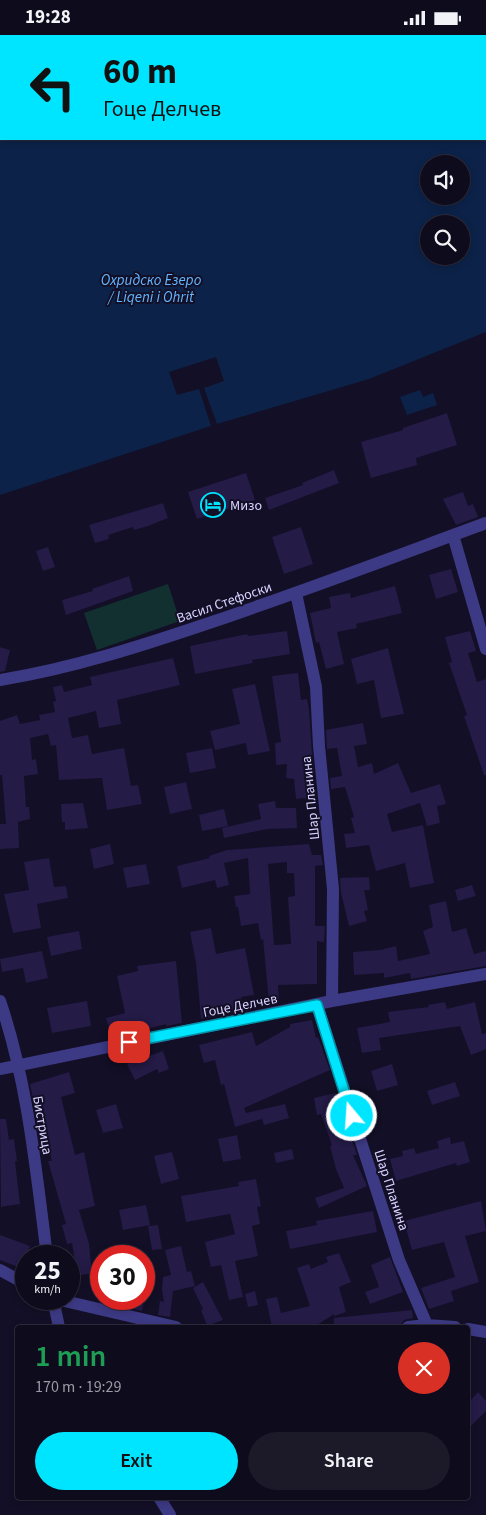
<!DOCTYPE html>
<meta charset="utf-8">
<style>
body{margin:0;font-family:"Source Sans 3",sans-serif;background:#1c1929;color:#f1f3f6;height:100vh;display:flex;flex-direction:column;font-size:19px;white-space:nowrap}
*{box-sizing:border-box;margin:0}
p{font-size:16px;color:#9b9ba3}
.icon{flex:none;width:28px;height:28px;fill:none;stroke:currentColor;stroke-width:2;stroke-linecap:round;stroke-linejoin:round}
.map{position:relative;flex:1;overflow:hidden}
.panel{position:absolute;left:15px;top:1290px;width:455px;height:175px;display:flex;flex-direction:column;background:#0e0b1c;border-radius:5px;box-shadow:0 2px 8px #0003,0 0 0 1px #2e2b3b}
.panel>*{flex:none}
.hud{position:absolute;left:0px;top:0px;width:486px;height:105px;box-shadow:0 2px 8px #0003,0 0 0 1px #2e2b3b;background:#00e5ff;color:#111;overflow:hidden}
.buttons{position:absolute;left:420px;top:120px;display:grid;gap:10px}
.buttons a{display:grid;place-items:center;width:50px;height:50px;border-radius:50%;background:#0e0b1c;box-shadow:0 2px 8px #0003,0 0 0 1px #2e2b3b;font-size:25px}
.speed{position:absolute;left:15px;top:1210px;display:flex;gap:10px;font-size:25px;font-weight:700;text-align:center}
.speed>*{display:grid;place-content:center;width:65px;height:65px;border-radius:50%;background:#0e0b1c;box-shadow:0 2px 8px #0003,0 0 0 1px #2e2b3b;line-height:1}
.speed small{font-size:12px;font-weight:400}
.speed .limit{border:8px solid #d22;background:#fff;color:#111}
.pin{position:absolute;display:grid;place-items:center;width:42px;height:42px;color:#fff;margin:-21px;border-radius:10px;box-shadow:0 2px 8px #0006}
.me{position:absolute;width:55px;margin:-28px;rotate:342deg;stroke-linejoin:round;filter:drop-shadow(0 0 4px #0008)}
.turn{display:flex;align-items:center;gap:18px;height:105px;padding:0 20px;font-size:22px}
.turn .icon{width:65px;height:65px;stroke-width:2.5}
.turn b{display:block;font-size:35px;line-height:42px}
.round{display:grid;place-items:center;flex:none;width:52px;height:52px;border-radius:26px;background:#1c1929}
.overview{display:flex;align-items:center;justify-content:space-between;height:85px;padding:0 20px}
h1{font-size:30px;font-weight:600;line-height:38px;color:#1e9e55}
.cta{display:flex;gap:10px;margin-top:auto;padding:10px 20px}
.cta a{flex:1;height:58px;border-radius:30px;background:#00e5ff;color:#111;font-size:20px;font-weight:600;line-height:58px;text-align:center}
.cta a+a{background:#1c1929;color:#f1f3f6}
.status{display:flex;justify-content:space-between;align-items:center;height:35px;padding:0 25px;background:#0e0b1c;direction:ltr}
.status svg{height:14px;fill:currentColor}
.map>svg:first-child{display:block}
</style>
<div class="status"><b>19:28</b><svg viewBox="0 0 49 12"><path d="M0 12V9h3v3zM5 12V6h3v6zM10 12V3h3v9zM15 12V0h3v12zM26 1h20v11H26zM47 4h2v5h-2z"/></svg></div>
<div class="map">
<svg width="486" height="1480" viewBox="0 0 486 1480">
<rect width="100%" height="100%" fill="#130f26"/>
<path fill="#12302f" d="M168,549L180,586L97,615L84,578Z"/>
<path fill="#0c2248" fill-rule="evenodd" d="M0,0H486V297L369,344L217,389L0,460ZM1,1H485V104H1ZM429,129H461V161H429ZM429,189H461V221H429Z
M420,355L423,362L433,358L437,370L407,380L400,362Z"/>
<path fill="#130f26" d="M216,322L224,346L204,353L217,389L211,391L199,354L177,360L169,337Z"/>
<path fill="#241b47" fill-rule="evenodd" d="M447,378L457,410L416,423L417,430L371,443L361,407L403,395V393Z
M334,435L339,448L269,475L265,463L303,450L302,448Z
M246,438L255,465L197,484L188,457Z
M463,457L468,471L473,469L478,482L456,490L443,464Z
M163,468L168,483L148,491L134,495L133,492L108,500L109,504L95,508L89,490Z
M301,492L313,529L284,539L272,502Z
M48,512L55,532L43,536L36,516Z
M451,534L458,557L436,564L429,540Z
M129,541L133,556L66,580L62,565L93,556L92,554Z
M395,551L402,578L356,589L357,593L337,597L344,629L326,634L319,607L316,608L310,578L331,573L329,562L350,558L351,563Z
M287,596L290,619L252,625L253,628L195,639L190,611L247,599L248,601Z
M470,596L476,616L468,618L477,647L486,644V740H484L464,681L467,680L449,628L452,627L445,602Z
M0,612L10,615L5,636L0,637Z
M388,613L404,679L381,683L374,645L357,649L351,624Z
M173,623L180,650L117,665L121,689L99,693L96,676L68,683L72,703L88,700L92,719L124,713L131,751L138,750L142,769L107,775L102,743L59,745L56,710L51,711L48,699L30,703L32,725L36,724L38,739L24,741L26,772H29L30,784L18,787L19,813L0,814V789H6L2,740H0V686L17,680L20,689L40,685L39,680L55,677L53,667L56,666L53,652L62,650L64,657L92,650L90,642Z
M298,638L301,665L307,664L309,674L312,720H309L308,747H314L316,762L296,764L294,744L286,743L287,729L276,730L275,708L281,707L272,641Z
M255,649L270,716L248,720L246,708L215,715L210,696L240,689L232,654Z
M363,688L367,709L354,711L358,732L372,728L374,739L398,728L411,758L440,749L446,769L437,771L440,788L427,791L420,768L387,779L392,797L423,790L434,848L410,853L405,828L376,836L369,810L346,813L344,799L355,798L351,783L354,782L345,752L331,754L330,743L342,741L337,713L327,714L326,695Z
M212,713L216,733L190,738L186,718Z
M186,747L192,774L170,779L164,752Z
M275,766L276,773H296L297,793L267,794L224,803L222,793L261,784L258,769Z
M83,768L88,793L65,795V787H62L61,769Z
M224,774L228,791L202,796L199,780Z
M110,809L114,829L94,834L90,814Z
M309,809L312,820H321L323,830L315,831V891H325L324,907L317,906V949L278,950L279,966L269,967L263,904L261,905L258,888L241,891L238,872H236L234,861L250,859L248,823L224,828L229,850L217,853L215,845L182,853L177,831L210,823L209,821L227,815ZM287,827V838H294L295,861L288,862L291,909L274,910L268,829Z
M49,823L54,852L66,851L68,863L37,869L41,893L13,898L4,859L29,855L24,827Z
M146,829L150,849L127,853L123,833Z
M369,842L370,855H364L368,875L364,876L367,886L349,891L341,858L340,843Z
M472,850L476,861L458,866L455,855Z
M446,866L452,897L466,893L474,919L486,916V931L411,944L410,938L384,943V938L354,940L353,917L380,915L396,911L398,926L430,919L423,896L433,892L429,870Z
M211,893L216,919L245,913L254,960L241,962L243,976L201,984L196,928L190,897Z
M79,896L82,914L51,921L47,902Z
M42,916L48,943L26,948L23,933L2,937L0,924Z
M176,926L182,988L166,991V989L117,1002L114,992L109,993L106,983L125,978L117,941L138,936L137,931Z
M87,966L91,991L52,998L47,973Z
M445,967L447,974L475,967L482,999L486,998V1014L471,1020L460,991L379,1003L381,1015L362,1018L357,993L390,987L388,977L429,972L428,970Z
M312,985L316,1003L318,1002L330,1035L244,1073L246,1078L285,1069L289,1083L264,1090L262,1084L235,1092L224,1049L221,1050L215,1025L204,1028L199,1010L252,997L256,1011L290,992V989Z
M163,1016L169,1034L159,1038L157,1034L135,1045L127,1029Z
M392,1029L398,1050L377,1056L371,1036Z
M69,1037L75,1058L61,1062L75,1120L84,1117L95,1171L79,1175L89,1209L92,1238L77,1241L72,1208L67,1209L62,1190L66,1189L48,1126H52L40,1077L36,1078L30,1049Z
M455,1047L460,1061L432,1070L427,1056Z
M336,1058L343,1087L346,1086L357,1120H353L367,1151L319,1173L315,1163L344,1153L336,1134L330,1111L332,1110L321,1079L317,1080L314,1063Z
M116,1069L123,1093L103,1098L96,1075Z
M0,1084H6L9,1105L14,1104L17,1126H15L20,1169L1,1172Z
M237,1100L241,1124L223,1127L218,1104Z
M450,1102L451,1109L464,1106L470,1127L457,1131L456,1128L396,1146L390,1124L403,1121L402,1116L414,1113L416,1119L439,1113L437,1106Z
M292,1114L294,1124L276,1128L274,1118Z
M172,1117L179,1144L161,1149L154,1121Z
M256,1144L261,1171L257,1172L260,1189L252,1191L258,1221L235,1226L243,1262L229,1265L221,1230L211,1232L205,1207L235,1199L230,1179L186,1187L181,1161L239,1151L238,1147Z
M481,1166L486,1196L465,1201L479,1247L451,1256L454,1266L429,1274L421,1253L455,1242L444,1207L412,1215L404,1186Z
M146,1170L150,1190L123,1195L119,1175Z
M373,1176L377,1197L290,1214L286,1196L317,1190L316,1186Z
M158,1190L162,1214L152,1215L148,1191Z
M0,1200L30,1211L21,1233L0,1225Z
M181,1211L187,1237L191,1236L195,1251L173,1256L170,1282L158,1280L160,1266L164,1267L162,1254L163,1242L171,1240L165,1215Z
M339,1218L351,1247L339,1252L346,1277L334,1281V1279L314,1292H272L266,1264L277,1262L281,1278L310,1271L297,1233L309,1229L311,1234L328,1227L326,1222Z
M390,1222L403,1257L370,1269L365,1257L379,1252L371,1230Z
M203,1247L223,1285L207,1291L201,1275L203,1274L193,1253Z
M255,1256L258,1270L248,1272L245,1259Z
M128,1264L144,1265L142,1276L126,1272Z
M412,1275L413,1283L404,1285L400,1291L334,1292V1283Z
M478,1357L486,1366V1376L468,1394V1368Z"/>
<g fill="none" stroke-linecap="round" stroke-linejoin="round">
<path stroke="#3d3a85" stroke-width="12" d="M453,500L486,614
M296,558L316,652L319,711L333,854L332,966
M0,645C74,633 144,610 215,586C306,555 396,521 486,488
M0,966C28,1048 36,1136 47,1221
M317,970L399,1225L427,1290
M0,1034L332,966L486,939
M0,1235L26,1249
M53,1264L59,1292
M56,1264L176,1292
M408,1292L427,1290L455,1292
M468,1294L486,1297
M159,1462L170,1480"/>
</g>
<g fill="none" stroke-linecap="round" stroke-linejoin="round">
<defs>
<path id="route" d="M129,1007L317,970L352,1081"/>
</defs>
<use href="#route" stroke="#0095a6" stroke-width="12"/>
<use href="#route" stroke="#00e5ff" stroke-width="9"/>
</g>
<defs>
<symbol id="hotel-ring" viewBox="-11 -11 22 22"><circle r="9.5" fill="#130f26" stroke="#00e5ff" stroke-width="1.5"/><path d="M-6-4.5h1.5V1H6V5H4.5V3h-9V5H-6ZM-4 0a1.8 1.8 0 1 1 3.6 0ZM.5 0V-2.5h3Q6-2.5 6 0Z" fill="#00e5ff"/></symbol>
</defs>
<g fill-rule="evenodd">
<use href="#hotel-ring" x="199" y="456" width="28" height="28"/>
</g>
<g text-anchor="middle" stroke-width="4" stroke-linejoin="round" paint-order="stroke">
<g font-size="14" fill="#d9d4ff" stroke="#130f26" text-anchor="start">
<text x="230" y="475">Мизо</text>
</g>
<g font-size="14" fill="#d9d4ff" stroke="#130f26">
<text transform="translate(224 567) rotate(-19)" y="5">Васил Стефоски</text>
<text transform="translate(310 763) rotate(-96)" y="5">Шар Планина</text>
<text transform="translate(240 970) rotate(-11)" y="5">Гоце Делчев</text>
<text transform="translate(43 1090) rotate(80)" y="5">Бистрица</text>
<text transform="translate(392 1155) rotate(72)" y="5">Шар Планина</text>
</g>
<g font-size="15" font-style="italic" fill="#62b6ff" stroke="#130f26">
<text x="151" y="250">Охридско Езеро<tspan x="151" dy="17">/ Liqeni i Ohrit</tspan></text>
</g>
</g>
</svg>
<div class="buttons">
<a><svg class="icon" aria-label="sound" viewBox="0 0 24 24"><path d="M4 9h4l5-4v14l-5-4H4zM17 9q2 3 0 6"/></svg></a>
<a><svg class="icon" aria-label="search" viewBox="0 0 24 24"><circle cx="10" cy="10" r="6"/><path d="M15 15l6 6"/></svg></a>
</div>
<div class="speed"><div>25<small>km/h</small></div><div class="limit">30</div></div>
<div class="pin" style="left:129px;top:1007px;background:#d93025"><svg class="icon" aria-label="arrive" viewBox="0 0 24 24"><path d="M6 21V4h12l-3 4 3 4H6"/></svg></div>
<svg class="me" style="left:352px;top:1081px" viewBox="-20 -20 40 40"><circle r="17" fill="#00e5ff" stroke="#fff" stroke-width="3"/><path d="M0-11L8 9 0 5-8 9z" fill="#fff"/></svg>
<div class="hud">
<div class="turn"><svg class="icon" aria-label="left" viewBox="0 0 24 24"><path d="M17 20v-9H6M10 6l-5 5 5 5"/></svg><div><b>60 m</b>Гоце Делчев</div></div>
</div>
<section class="panel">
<div class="overview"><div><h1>1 min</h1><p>170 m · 19:29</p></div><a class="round" style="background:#d93025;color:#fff"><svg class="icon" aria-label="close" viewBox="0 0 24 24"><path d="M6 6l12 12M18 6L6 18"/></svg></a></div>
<div class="cta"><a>Exit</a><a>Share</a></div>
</section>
</div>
